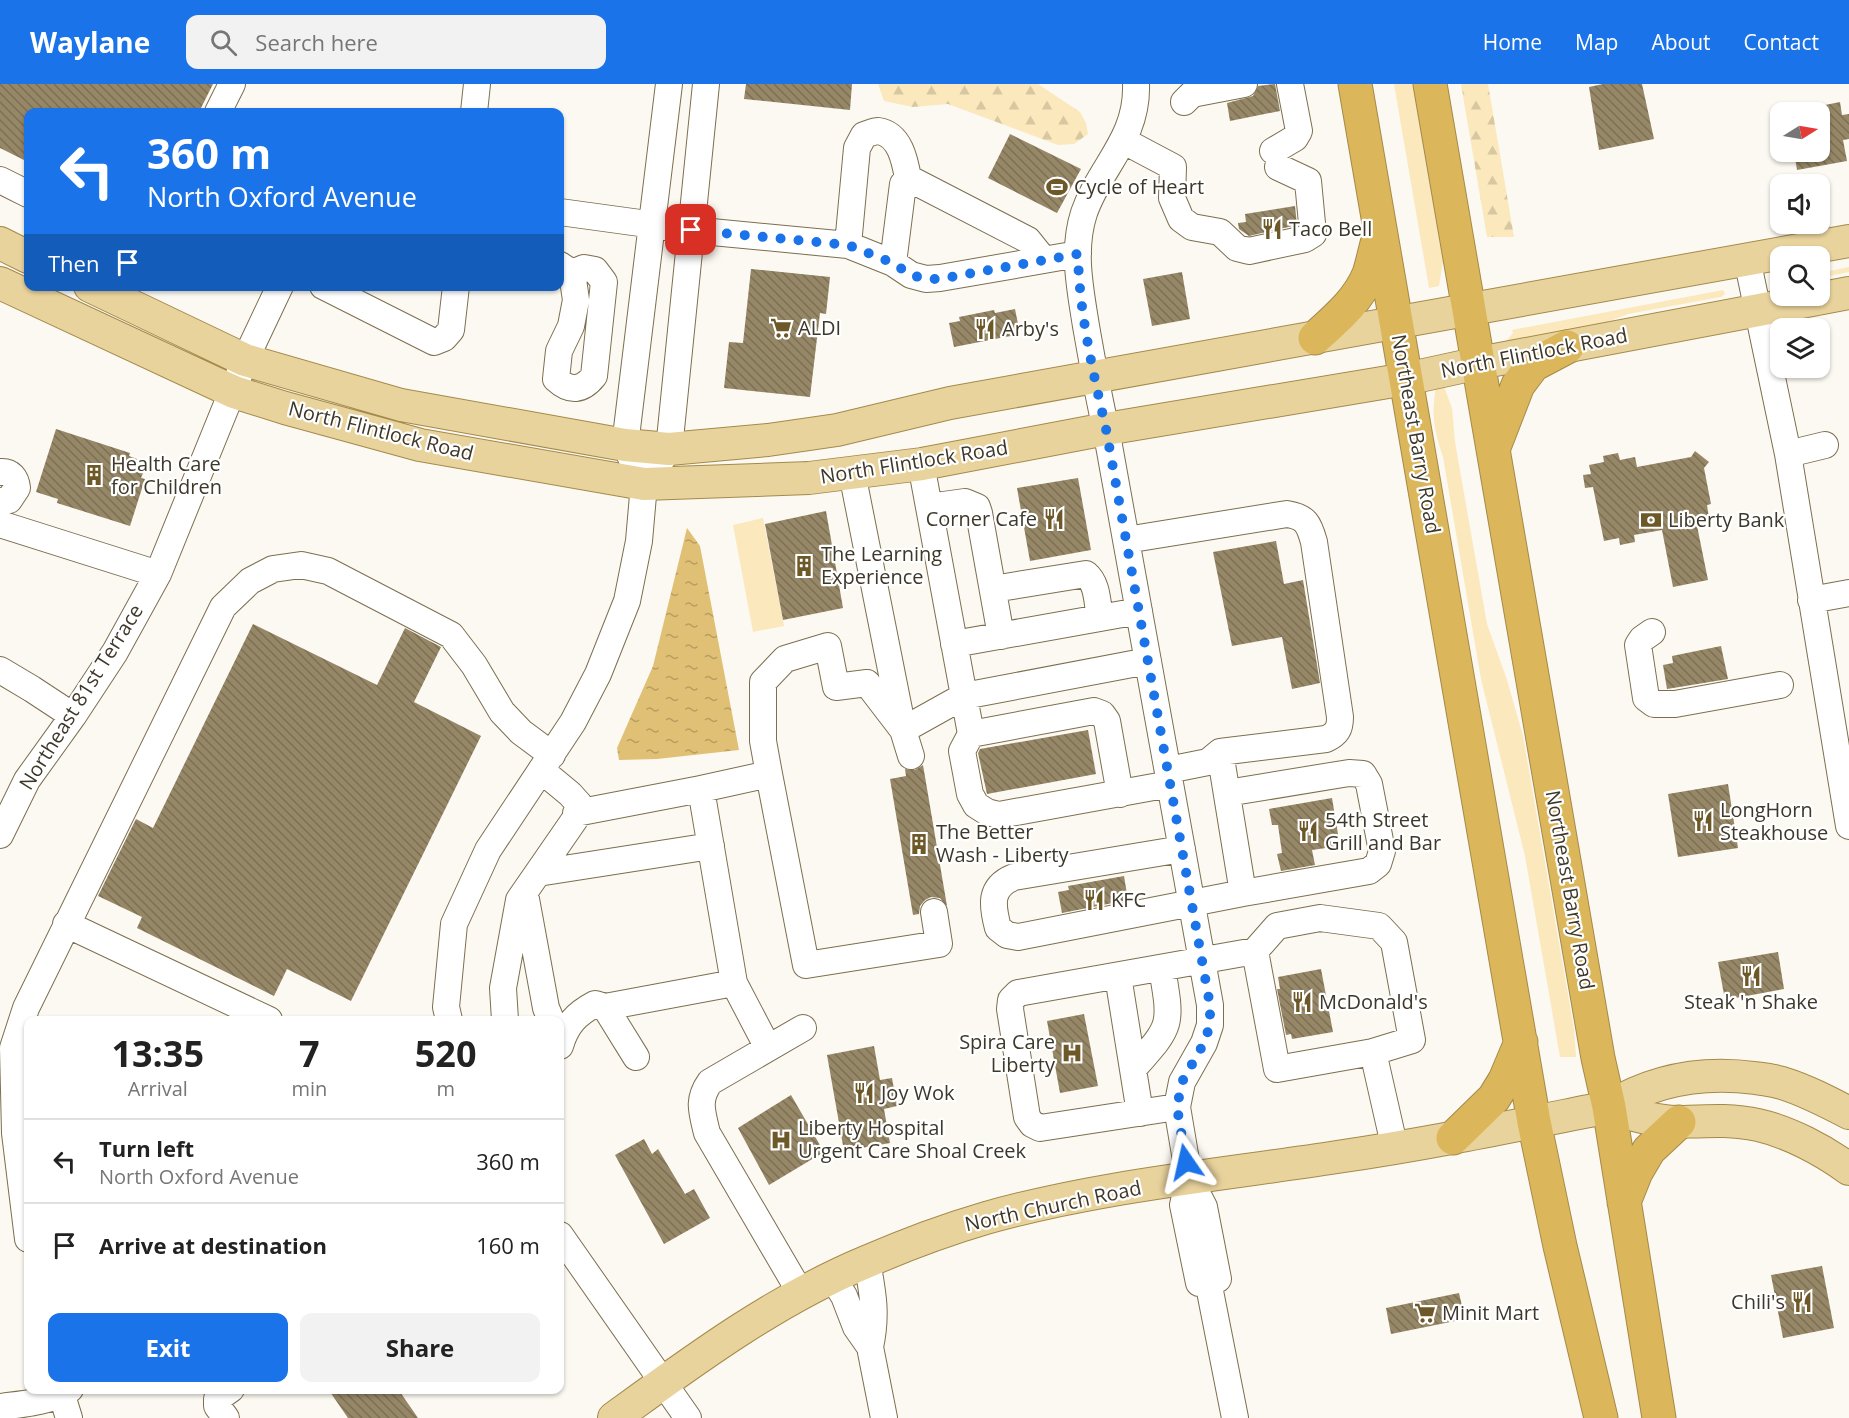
<!DOCTYPE html>
<style>
body{margin:0;font-family:"Open Sans",sans-serif;background:#f2f2f2;color:#222;height:100vh;display:flex;flex-direction:column;font-size:22px;white-space:nowrap}
*{box-sizing:border-box;margin:0}
p{font-size:20px;color:#767676}
.icon{flex:none;width:33px;height:33px;fill:none;stroke:currentColor;stroke-width:2;stroke-linecap:round;stroke-linejoin:round}
.map{position:relative;flex:1;overflow:hidden}
.details{position:absolute;left:24px;top:932px;width:540px;height:378px;display:flex;flex-direction:column;background:#fff;border-radius:12px;box-shadow:0 2px 4px #0004}
.details>*{flex:none}
.hud{position:absolute;left:24px;top:24px;width:540px;height:183px;border-radius:12px;box-shadow:0 2px 4px #0004;background:#1a73e8;color:#fff;overflow:hidden}
.needle{width:39px;rotate:79deg}
.fabs{position:absolute;left:1770px;top:18px;display:grid;gap:12px}
.fabs a{display:grid;place-items:center;width:60px;height:60px;border-radius:12px;background:#fff;box-shadow:0 2px 4px #0004;font-size:30px}
.pin{position:absolute;display:grid;place-items:center;width:51px;height:51px;color:#fff;margin:-26px;border-radius:12px;box-shadow:0 3px 9px #0006}
.me{position:absolute;width:66px;margin:-33px;rotate:349deg;stroke-linejoin:round;filter:drop-shadow(0 0 4px #0008)}
.turn{display:flex;align-items:center;gap:21px;height:126px;padding:0 24px;font-size:27px}
.turn .icon{width:78px;height:78px;stroke-width:2.5}
.turn b{display:block;font-size:42px;line-height:51px}
.then{display:flex;align-items:center;height:57px;padding:0 24px;background:#0003;gap:12px;font-size:22px}
.eta{display:flex;justify-content:space-evenly;align-items:center;height:102px;text-align:center}
.eta b{font-size:36px;font-weight:700;line-height:42px}
.primary-button{display:flex;gap:12px;margin-top:auto;padding:12px 24px}
.primary-button a{flex:1;height:69px;border-radius:12px;background:#1a73e8;color:#fff;font-size:24px;font-weight:700;line-height:69px;text-align:center}
.primary-button a+a{background:#f2f2f2;color:#222}
ul{padding:0;list-style:none}
li{display:flex;align-items:center;gap:18px;height:84px;padding:0 24px;border-top:2px solid #e0e0e0}
li div{flex:1}
li b{display:block;font-size:22px}
li em{font-style:normal}
header{display:flex;align-items:center;gap:36px;box-sizing:border-box;height:84px;padding:0 30px;background:#1a73e8;color:#fff}
header strong{font-size:28px}
nav{display:flex;gap:33px;margin-inline-start:auto;font-size:21px}
.search{width:420px;height:54px;background:#f2f2f2;display:flex;align-items:center;gap:15px;box-sizing:border-box;padding:0 21px;border-radius:12px;color:#767676;font-size:22px}
.map>svg:first-child{display:block}
</style>
<header>
<strong>Waylane</strong>
<div class="search"><svg class="icon" aria-label="search" viewBox="0 0 24 24"><circle cx="10" cy="10" r="6"/><path d="M15 15l6 6"/></svg>Search here</div>
<nav><a>Home</a><a>Map</a><a>About</a><a>Contact</a></nav>
</header>
<div class="map">
<svg width="1849" height="1334" viewBox="0 0 1849 1334">
<defs>
<pattern id="forest-firs" width="22" height="20" patternUnits="userSpaceOnUse" patternTransform="scale(1.5)"><rect width="22" height="20" fill="#fbe8bc"/><path d="M5 1l3.5 6h-7zM16 11l3.5 6h-7z" fill="#d8c8a2"/></pattern>
<pattern id="water-ripples" width="26" height="14" patternUnits="userSpaceOnUse" patternTransform="scale(1.5)"><rect width="26" height="14" fill="#e0c074"/><path d="M2 4q2-2 4 0t4 0M15 11q2-2 4 0t4 0" fill="none" stroke="#b79d5f"/></pattern>
<pattern id="building-back-hatch" width="6" height="6" patternUnits="userSpaceOnUse" patternTransform="scale(1.5)"><rect width="6" height="6" fill="#968767"/><path d="M-1 5l2 2M0 0l6 6M5-1l2 2" fill="none" stroke="#7c6f55"/></pattern>
</defs>
<rect width="100%" height="100%" fill="#fcf9f2"/>
<path fill="#fbe8bc" d="M1394,0H1416L1444,171L1439,202L1429,204Z
M1849,183V188L1820,194V189Z
M1723,206L1725,210L1721,213L1628,230L1581,248L1506,260V257L1513,249L1512,246Z
M1443,300L1452,324L1455,358L1487,540L1507,596L1523,652L1574,945L1576,973H1560L1525,772L1481,595L1443,373C1434,346 1431,331 1436,303Z
M763,434L784,542L753,548L733,441Z"/>
<path fill="url(#forest-firs)" d="M878,0H1038L1080,28L1086,39L1088,50L1074,60L1058,61L948,20L913,23L884,17Z
M1461,0H1488L1514,153H1487Z"/>
<path fill="url(#water-ripples)" d="M687,444L700,462L739,666L657,675L619,676L617,664L653,582Z"/>
<path fill="url(#building-back-hatch)" d="M0,0H213L199,28H28V78L0,64Z
M746,0H852L850,26L744,15Z
M1275,0L1280,27L1230,37L1227,19L1253,12L1258,2Z
M1603,0H1642L1654,55L1599,66L1589,3Z
M1840,18L1842,31L1849,30V55L1843,56L1847,77L1797,86L1794,68H1820V22Z
M1010,50L1081,85L1057,129L988,94Z
M1295,122L1297,141L1249,152L1239,145L1238,139L1246,138L1245,130Z
M751,185L830,193L826,230L820,229L810,313L724,304L729,258L743,259Z
M1182,188L1190,235L1152,242L1143,195Z
M1015,225L1020,250L954,263L949,239L960,237L959,233L994,226L995,229Z
M56,345L130,369L129,372L137,375L136,378L140,386L144,387L141,394L145,395L130,442L57,419L58,415L36,408Z
M1695,367L1709,378L1704,384L1711,420L1707,421L1709,434L1696,437L1708,496L1673,503L1662,446L1634,451L1635,458L1620,461L1619,454L1604,457L1593,403L1585,404L1583,391L1591,390L1589,381L1604,378L1603,372L1618,369L1620,376L1635,373L1637,383L1691,373Z
M1078,394L1091,466L1030,477L1017,404Z
M826,427L843,524L783,536L765,440Z
M1276,457L1284,500L1303,496L1320,599L1292,605L1282,553L1232,562L1213,468Z
M253,540L377,601L405,544L441,563L414,618L481,652L351,917L287,885L274,912L137,844L142,833L98,812L136,735L153,744Z
M1721,562L1728,595L1667,605L1663,581L1673,579L1672,572Z
M1088,646L1096,690L987,710L978,669L980,665Z
M923,681L947,822L940,814L931,813L925,816L920,822L919,830L913,831L890,695L906,692L905,685L915,686Z
M1728,700L1738,764L1678,773L1668,710Z
M1332,714L1340,762L1312,766L1315,781L1281,787L1277,770L1282,769L1278,741H1272L1269,725Z
M1124,792L1128,816L1062,829L1058,808L1069,806L1068,802Z
M1778,868L1784,905L1725,916L1718,878Z
M1321,885L1333,948L1292,955L1291,950L1286,951L1277,905H1280L1278,893Z
M1084,930L1098,1002L1060,1009L1047,937Z
M874,962L880,996L892,994L897,1022L884,1025L890,1059L844,1067L827,971Z
M791,1011L824,1068L769,1101L738,1044Z
M644,1055L652,1070L658,1065L685,1110L694,1105L710,1134L664,1160L615,1071Z
M1822,1182L1834,1244L1783,1254L1771,1191Z
M1459,1209L1465,1235L1391,1250L1386,1224Z
M328,1305H398L418,1334H348Z"/>
<g fill="none" stroke-linecap="round" stroke-linejoin="round">
<defs>
<path id="minor" d="M1136,0C1138,55 1100,82 1084,129C1072,166 1080,204 1086,242C1092,276 1098,311 1106,345L1210,921V941L1204,959L1182,998L1177,1023L1189,1094L1204,1123L1218,1195
M1184,18L1192,10L1244,0
M218,28L232,0
M474,28L477,0
M1124,57L1173,83L1172,114L1181,135L1192,143L1220,148L1237,164L1249,167L1305,155L1313,150L1308,97L1278,83
M1273,67L1295,54L1299,47L1290,0
M0,96L28,110
M560,128L691,146L848,161L893,179L911,191L926,195L940,194L1078,170
M848,161L857,64L864,51C868,50 874,47 878,47C900,50 905,77 908,94
M1747,175L1788,370L1849,742
M893,179L903,100L908,94L1028,156L1044,176
M560,181L572,189L576,216L571,242L559,267L556,295C570,308 582,307 594,292L604,198L595,186L584,184L572,189
M323,202L434,258L444,254L451,246L456,202
M1788,370L1825,361
M921,380L971,650L962,667L970,710L976,721L987,728L999,731L1170,700
M0,388C11,387 16,394 17,404L9,416L0,417
M852,389L903,646L964,612L1148,577
M644,400L625,361L669,0
M929,423L965,418L977,423L979,429L1001,552
M0,440L158,490
M1126,456L1287,430C1306,433 1309,440 1314,458L1340,633C1340,645 1337,650 1326,655L1220,668L1208,678L1168,686
M993,505L1086,490C1098,500 1097,519 1100,534
M1811,516L1849,509
M1652,548L1642,555L1638,561L1646,614L1654,620H1675L1780,601
M954,560L1139,527
M0,586L32,605L73,632
M971,650L1094,627L1102,630L1107,637L1120,710
M769,690L763,657V598L785,575L828,562L836,603L867,599L903,646L911,672
M701,705L769,690L806,881L939,860L934,828
M1227,709L1349,689L1363,690L1369,700L1382,767L1378,780L1369,787L1243,809
M576,729L701,705L734,899L768,964
M0,751L27,696L73,632L115,568L158,490L245,276L280,202
M1182,765L1014,793C989,803 992,821 998,844L1007,851L1018,853L1243,809L1220,668
M538,789L711,762
M526,815L546,924L551,936
M66,840L269,936
M1255,867L1277,985L1373,968
M1118,892L1140,1029
M605,923L734,899
M449,936L446,923L454,840L488,766L573,638L598,590L627,517L639,457L644,400L669,365L706,0
M505,936L503,904L519,816L575,735L579,720L570,710L541,686
M560,962C566,941 576,930 595,920L605,923L636,973
M1133,985C1172,941 1172,943 1162,884
M1177,1023L1040,1044L1032,1040L1027,1033L1010,925L1011,916L1018,909L1255,867L1277,842L1320,834L1379,842L1394,858L1412,956L1373,968L1395,1065
M1189,1094L1183,1121L1199,1199
M560,1151L688,1334
M28,1155L15,1049L13,964L26,924L223,523L250,497L273,485L301,481L328,487L451,551L474,581L502,628L521,648L552,671
M867,1177C873,1210 877,1231 870,1263
M832,1193L844,1212L856,1243L870,1263L884,1334
M1208,1197L1235,1334
M800,1208L707,1049C702,1028 697,1016 710,998L803,944
M60,1305L69,1334
M0,1323C23,1320 50,1318 70,1305
M226,1334L217,1322V1315L231,1305"/>
<path id="major" d="M0,159L28,173
M0,199L234,308L285,324L420,361L644,400L809,394L922,380L1106,345L1406,295L1479,279L1849,209
M90,202L245,276L401,321L625,361L669,365L768,356L837,346L950,319L1849,157
M1609,1023C1630,1030 1658,1039 1680,1038C1707,1037 1732,1035 1758,1041C1789,1048 1823,1066 1849,1085
M614,1334C694,1276 775,1216 866,1178C905,1161 945,1146 986,1134C1099,1102 1221,1091 1337,1073C1428,1060 1518,1041 1609,1023C1653,996 1703,987 1755,994C1763,995 1773,996 1782,999C1805,1006 1828,1018 1849,1029"/>
<path id="highway" d="M1355,0L1534,1038L1560,1162L1601,1334
M1430,0L1598,974L1609,1023L1659,1334
M1315,254C1336,235 1358,217 1369,190C1373,178 1375,165 1379,153
M1494,363L1518,301L1533,281L1567,263
M1453,1054L1494,1014L1505,996L1521,958
M1624,1118L1636,1088L1649,1066L1679,1038"/>
</defs>
<use href="#minor" stroke="#7c6f4f" stroke-width="28"/>
<use href="#major" stroke="#a48a4a" stroke-width="34"/>
<use href="#highway" stroke="#a48a4a" stroke-width="35"/>
<use href="#minor" stroke="#fff" stroke-width="26"/>
<use href="#major" stroke="#e9d39d" stroke-width="32"/>
<use href="#highway" stroke="#dbb65b" stroke-width="33"/>
</g>
<g fill="none" stroke-linecap="round" stroke-linejoin="round">
<path stroke="#1a73e8" stroke-width="10" stroke-dasharray="0 18" d="M691,146L848,161L893,179L911,191L926,195H940L1078,170C1079,228 1093,288 1106,345L1210,921V941L1204,959L1182,998L1177,1023L1186,1078"/>
</g>
<defs>
<symbol id="stadium-bare" viewBox="-9 -9 18 18"><path d="M0-5a6.5 5 0 1 0 0 10a6.5 5 0 1 0 0-10ZM-3.5-1.8h7v3.6h-7Z" fill="#6d5827" stroke="#fff" stroke-width="2.5" paint-order="stroke"/></symbol>
<symbol id="restaurant-bare" viewBox="-9 -9 18 18"><path d="M-5-6h1v4h1v-4h1v4h1v-4h1v5L-1.5 .5V6h-2V.5L-5-1ZM5-6V6H3V1.5H1.5Q1.5-4 5-6Z" fill="#6d5827" stroke="#fff" stroke-width="2.5" paint-order="stroke"/></symbol>
<symbol id="supermarket-bare" viewBox="-9 -9 18 18"><path d="M-6-5.5h2.5l.6 2H6L4.5 2H-2.5L-4.4-4H-6ZM-1.5 3.2a1.3 1.3 0 1 0 .1 0ZM3 3.2a1.3 1.3 0 1 0 .1 0Z" fill="#6d5827" stroke="#fff" stroke-width="2.5" paint-order="stroke"/></symbol>
<symbol id="building-bare" viewBox="-9 -9 18 18"><path d="M-4-6H4V6H1V3H-1V6H-4ZM-2.5-4.3h1.7v1.8h-1.7ZM.8-4.3h1.7v1.8H.8ZM-2.5-1h1.7V.8h-1.7ZM.8-1h1.7V.8H.8Z" fill="#6d5827" stroke="#fff" stroke-width="2.5" paint-order="stroke"/></symbol>
<symbol id="bank-bare" viewBox="-9 -9 18 18"><path d="M-6-4H6V4H-6ZM0-2.3a2.3 2.3 0 1 0 0 4.6a2.3 2.3 0 1 0 0-4.6Z" fill="#6d5827" stroke="#fff" stroke-width="2.5" paint-order="stroke"/></symbol>
<symbol id="hospital-bare" viewBox="-9 -9 18 18"><path d="M-5-5h3v3.5h4V-5h3V5h-3V1.5h-4V5h-3Z" fill="#6d5827" stroke="#fff" stroke-width="2.5" paint-order="stroke"/></symbol>
</defs>
<g fill-rule="evenodd">
<use href="#stadium-bare" x="1042" y="88" width="30" height="30"/>
<use href="#restaurant-bare" x="1257" y="130" width="30" height="30"/>
<use href="#supermarket-bare" x="766" y="229" width="30" height="30"/>
<use href="#restaurant-bare" x="970" y="230" width="30" height="30"/>
<use href="#building-bare" x="79" y="376" width="30" height="30"/>
<use href="#restaurant-bare" x="1039" y="420" width="30" height="30"/>
<use href="#bank-bare" x="1636" y="421" width="30" height="30"/>
<use href="#building-bare" x="789" y="467" width="30" height="30"/>
<use href="#restaurant-bare" x="1688" y="722" width="30" height="30"/>
<use href="#restaurant-bare" x="1293" y="732" width="30" height="30"/>
<use href="#building-bare" x="904" y="745" width="30" height="30"/>
<use href="#restaurant-bare" x="1079" y="801" width="30" height="30"/>
<use href="#restaurant-bare" x="1736" y="877" width="30" height="30"/>
<use href="#restaurant-bare" x="1287" y="903" width="30" height="30"/>
<use href="#hospital-bare" x="1057" y="954" width="30" height="30"/>
<use href="#restaurant-bare" x="849" y="994" width="30" height="30"/>
<use href="#hospital-bare" x="766" y="1041" width="30" height="30"/>
<use href="#restaurant-bare" x="1787" y="1203" width="30" height="30"/>
<use href="#supermarket-bare" x="1410" y="1214" width="30" height="30"/>
</g>
<g text-anchor="middle" stroke-width="4.5" stroke-linejoin="round" paint-order="stroke">
<g font-size="20" fill="#3e382a" stroke="#fff" text-anchor="start">
<text x="1074" y="110">Cycle of Heart</text>
<text x="1289" y="152">Taco Bell</text>
<text x="798" y="251">ALDI</text>
<text x="1002" y="252">Arby's</text>
<text x="111" y="387">Health Care<tspan x="111" dy="23">for Children</tspan></text>
<text x="1037" y="442" text-anchor="end">Corner Cafe</text>
<text x="1668" y="443">Liberty Bank</text>
<text x="821" y="477">The Learning<tspan x="821" dy="23">Experience</tspan></text>
<text x="1720" y="733">LongHorn<tspan x="1720" dy="23">Steakhouse</tspan></text>
<text x="1325" y="743">54th Street<tspan x="1325" dy="23">Grill and Bar</tspan></text>
<text x="936" y="755">The Better<tspan x="936" dy="23">Wash - Liberty</tspan></text>
<text x="1111" y="823">KFC</text>
<text x="1319" y="925">McDonald's</text>
<text x="1751" y="925" text-anchor="middle">Steak 'n Shake</text>
<text x="1055" y="965" text-anchor="end">Spira Care<tspan x="1055" dy="23">Liberty</tspan></text>
<text x="881" y="1016">Joy Wok</text>
<text x="798" y="1051">Liberty Hospital<tspan x="798" dy="23">Urgent Care Shoal Creek</tspan></text>
<text x="1785" y="1225" text-anchor="end">Chili's</text>
<text x="1442" y="1236">Minit Mart</text>
</g>
<g font-size="20" fill="#3e382a" stroke="#fff">
<text transform="translate(1534 269) rotate(-11)" y="7">North Flintlock Road</text>
<text transform="translate(381 347) rotate(14)" y="7">North Flintlock Road</text>
<text transform="translate(1416 350) rotate(80)" y="7">Northeast Barry Road</text>
<text transform="translate(914 378) rotate(-9)" y="7">North Flintlock Road</text>
<text transform="translate(81 613) rotate(-58)" y="7">Northeast 81st Terrace</text>
<text transform="translate(1570 806) rotate(80)" y="7">Northeast Barry Road</text>
<text transform="translate(1053 1122) rotate(-12)" y="7">North Church Road</text>
</g>
</g>
</svg>
<div class="fabs">
<a><svg class="needle" viewBox="-14 -14 28 28"><path d="M0-13l5 13h-10z" fill="#e53935"/><path d="M0 13l5-13h-10z" fill="#767676"/></svg></a>
<a><svg class="icon" aria-label="sound" viewBox="0 0 24 24"><path d="M4 9h4l5-4v14l-5-4H4zM17 9q2 3 0 6"/></svg></a>
<a><svg class="icon" aria-label="search" viewBox="0 0 24 24"><circle cx="10" cy="10" r="6"/><path d="M15 15l6 6"/></svg></a>
<a><svg class="icon" aria-label="layers" viewBox="0 0 24 24"><path d="M12 4l9 5-9 5-9-5zM3 14l9 5 9-5"/></svg></a>
</div>
<div class="pin" style="left:691px;top:146px;background:#d93025"><svg class="icon" aria-label="arrive" viewBox="0 0 24 24"><path d="M6 21V4h12l-3 4 3 4H6"/></svg></div>
<svg class="me" style="left:1186px;top:1078px" viewBox="-20 -20 40 40"><path d="M0-17L14 15 0 8-14 15z" fill="#1a73e8" stroke="#fff" stroke-width="4"/></svg>
<div class="hud">
<div class="turn"><svg class="icon" aria-label="left" viewBox="0 0 24 24"><path d="M17 20v-9H6M10 6l-5 5 5 5"/></svg><div><b>360 m</b>North Oxford Avenue</div></div>
<div class="then">Then<svg class="icon" aria-label="arrive" viewBox="0 0 24 24"><path d="M6 21V4h12l-3 4 3 4H6"/></svg></div>
</div>
<section class="details">
<div class="eta">
<div><b>13:35</b><p>Arrival</p></div>
<div><b>7</b><p>min</p></div>
<div><b>520</b><p>m</p></div>
</div>
<ul>
<li><svg class="icon" aria-label="left" viewBox="0 0 24 24"><path d="M17 20v-9H6M10 6l-5 5 5 5"/></svg><div><b>Turn left</b><p>North Oxford Avenue</p></div><em>360 m</em></li>
<li><svg class="icon" aria-label="arrive" viewBox="0 0 24 24"><path d="M6 21V4h12l-3 4 3 4H6"/></svg><div><b>Arrive at destination</b></div><em>160 m</em></li>
</ul>
<div class="primary-button"><a>Exit</a><a>Share</a></div>
</section>
</div>
